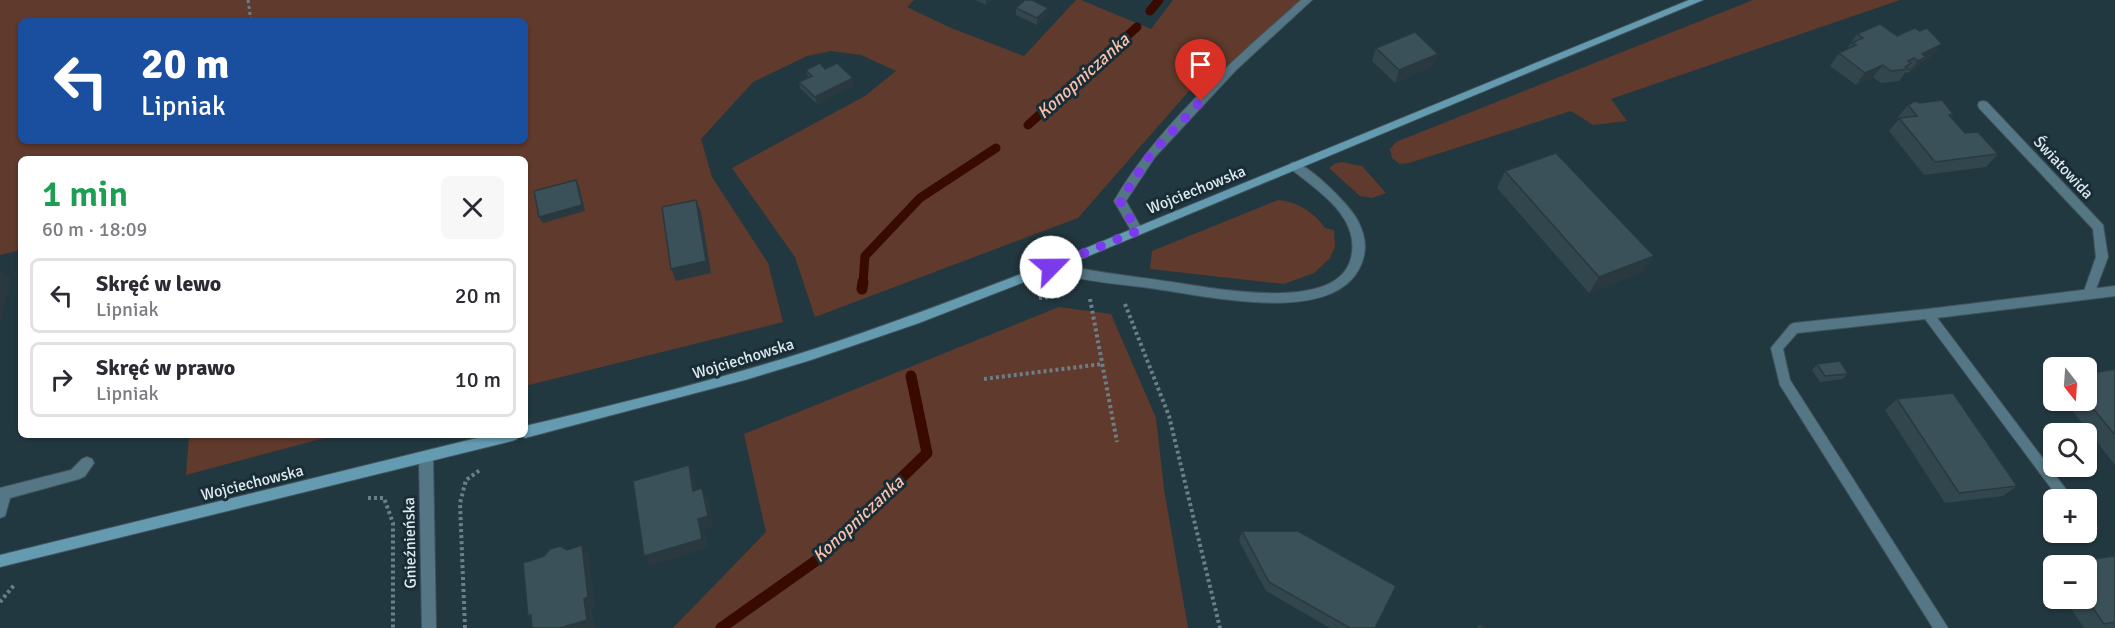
<!DOCTYPE html>
<html lang="pl">
<meta charset="utf-8">
<style>
body{margin:0;font-family:Signika,sans-serif;background:#f7f7f7;color:#2b2b33;height:100vh;display:flex;flex-direction:column;font-size:22px;white-space:nowrap}
*{box-sizing:border-box;margin:0}
p{font-size:20px;color:#7c7c81}
.icon{flex:none;width:33px;height:33px;fill:none;stroke:currentColor;stroke-width:2;stroke-linecap:round;stroke-linejoin:round}
.map{position:relative;flex:1;overflow:hidden}
.side{position:absolute;left:18px;top:156px;width:510px;height:282px;display:flex;flex-direction:column;background:#fff;border-radius:9px;box-shadow:0 2px 4px #0004}
.side>*{flex:none}
.top-card{position:absolute;left:18px;top:18px;width:510px;height:126px;border-radius:9px;box-shadow:0 2px 4px #0004;background:#1a4fa0;color:#fff;overflow:hidden}
.needle{width:39px;rotate:163deg}
.tools{position:absolute;left:2043px;top:357px;display:grid;gap:12px}
.tools a{display:grid;place-items:center;width:54px;height:54px;border-radius:9px;background:#fff;box-shadow:0 2px 4px #0004;font-size:30px}
.pin{position:absolute;display:grid;place-items:center;width:51px;height:51px;color:#fff;margin:-62px -26px;border-radius:50% 50% 50% 0;rotate:-45deg;box-shadow:0 0 6px #0007}
.pin .icon{rotate:45deg}
.me{position:absolute;width:66px;margin:-33px;rotate:67deg;stroke-linejoin:round;filter:drop-shadow(0 0 4px #0008)}
.turn{display:flex;align-items:center;gap:21px;height:126px;padding:0 24px;font-size:27px}
.turn .icon{width:78px;height:78px;stroke-width:2.5}
.turn b{display:block;font-size:42px;line-height:51px}
.round{display:grid;place-items:center;flex:none;width:63px;height:63px;border-radius:9px;background:#f7f7f7}
.overview{display:flex;align-items:center;justify-content:space-between;height:102px;padding:0 24px}
h1{font-size:36px;font-weight:600;line-height:45px;color:#1e9e55}
ul{padding:0;list-style:none}
li{display:flex;align-items:center;gap:18px;height:75px;margin:0 12px 9px;padding:0 12px;border:3px solid #e1e1e2;border-radius:9px}
li div{flex:1}
li b{display:block;font-size:22px}
li em{font-style:normal}
.map>svg:first-child{display:block}
</style>
<div class="map">
<svg width="2115" height="628" viewBox="0 0 2115 628">
<rect width="100%" height="100%" fill="#223840"/>
<path fill="#603a2c" fill-rule="evenodd" d="M0,0H914L907,7L951,28L1024,56L1076,0H1081L1151,29L1173,0H1307L1232,68L1221,63L1188,92L1078,218L815,317L795,257L732,168L865,96L896,71L861,55L831,51L807,56L753,82L701,139L712,177L768,263L783,322L525,386V159H21V250L0,255ZM21,21H525V141H21Z
M1753,0H1900L1611,99L1627,121L1593,125L1571,111L1409,163L1400,164L1392,158L1390,149L1396,142Z
M1342,162L1362,166L1386,193L1372,198L1360,196L1329,168L1334,164Z
M1278,200C1298,202 1314,212 1325,228L1334,230L1335,247L1330,258L1314,273L1284,284L1150,269L1152,251Z
M1059,307L1111,314L1156,418L1164,489L1188,628H673L766,532L744,434Z
M189,435H336L186,475Z"/>
<g fill="none" stroke-linecap="round" stroke-linejoin="round">
<path stroke="#380a00" stroke-width="9" d="M1150,11L1159,0
M1028,125L1137,27
M863,283L865,256L920,198L996,148"/>
<path stroke="#380a00" stroke-width="11" d="M862,289L863,282
M721,628L817,560L927,453L911,376"/>
<defs>
<path id="lane" d="M1983,101L1987,102L2103,225L2108,257L2093,297H2085L2083,294L2096,257L2093,229L1979,108L1978,105L1979,102Z
M1295,162C1312,168 1350,205 1358,221C1366,237 1368,252 1359,269C1328,328 1195,293 1142,287C1125,285 1053,278 1045,267L1051,262C1088,272 1126,275 1164,281C1205,286 1337,316 1351,258C1361,217 1318,191 1291,169L1290,166L1291,163Z
M1928,309L1932,311L2074,500H2060L1925,319L1797,333L1783,349L1790,380L1948,628H1933L1780,385L1771,348L1790,325L1794,323Z
M87,457L92,459L94,463L85,476L79,479L10,498L5,516L0,518V488L71,470L82,459Z
M2086,518L2091,520L2097,528L2095,532L2090,534L2085,532Z"/>
<path id="street" d="M1301,0H1312L1236,70L1155,157L1126,201L1143,231L1141,234H1133L1114,201C1159,124 1235,59 1301,0Z
M2115,286V296L1928,319L1924,317L1922,314L1924,311L1928,309Z
M426,451L431,453L433,457L436,628H422L419,457L421,453Z"/>
<path id="secondary" d="M1689,0H1703L1055,270L919,323L811,360L745,380L525,438L520,435H525V426C621,403 717,380 811,350C891,324 969,294 1047,264Z
M489,435H518L517,439L512,441L0,567V555Z"/>
</defs>
<use href="#lane" stroke="#40545c" stroke-width="2"/>
<use href="#street" stroke="#40545c" stroke-width="2"/>
<use href="#secondary" stroke="#40545c" stroke-width="2"/>
<path stroke="#6d7f86" stroke-width="3" stroke-dasharray="3 3" stroke-linecap="butt" d="M248,0L251,21"/>
<path stroke="#6d7f86" stroke-width="4" stroke-dasharray="3 3" stroke-linecap="butt" d="M1039,298L1062,296
M1090,299L1117,442
M1125,304L1169,416L1220,628
M984,379L1102,364
M368,498H384L393,523V628
M0,602L15,584
M465,628L460,503L466,480L480,470"/>
<use href="#lane" fill="#557684" fill-rule="evenodd"/>
<use href="#street" fill="#557684" fill-rule="evenodd"/>
<use href="#secondary" fill="#649bb0" fill-rule="evenodd"/>
</g>
<path fill="#32464d" d="M975,0H991L986,5Z
M1016,8L1048,14L1037,25L1016,15Z
M1857,34L1897,36L1942,44L1932,57L1921,62L1916,69L1908,73L1906,72L1899,81L1881,83L1873,77L1856,85L1830,66L1839,53L1848,49L1849,48L1848,47Z
M1376,48L1438,54L1433,66L1395,83L1372,61Z
M825,69L854,85L817,104L800,88L799,82L808,77L806,70Z
M1908,105L1953,114L1951,117L1965,133L1998,154L1986,167L1924,175L1889,131L1899,119L1897,118Z
M1505,171L1643,272L1589,293L1497,188Z
M1817,364L1848,374L1842,379L1820,382L1812,370Z
M2115,369V465L2064,400H2086V374Z
M1897,399L2017,486L2003,496L1945,503L1885,410Z
M1242,531L1375,628H1330L1266,591L1239,541Z
M2115,556V628H2084L2064,598H2086V566H2058L2062,563Z
M2054,568V584L2046,573Z"/>
<path fill="#29393f" d="M986,0H991L986,5Z
M1048,8V14L1037,25V18Z
M1942,44L1932,57L1921,62L1916,69L1908,73L1918,61L1922,54Z
M1438,54L1433,66L1395,83L1399,70Z
M1883,65L1873,77L1856,85L1865,73Z
M853,78L854,85L817,104L815,97Z
M576,180L579,186L585,211L543,223L539,217Z
M696,200L701,212L711,273L676,281L671,269Z
M1654,256L1643,272L1589,293L1599,277Z
M0,270L11,279L0,325Z
M689,465L694,475L699,501L693,491Z
M702,488L708,498L713,526L704,529L708,548L650,566L644,556L698,519Z
M582,545L589,555L595,606L592,608L595,628H560L584,599Z"/>
<path fill="#3a515a" stroke="#29393f" stroke-width="1.5" d="M1025,0H1032L1048,8L1037,18L1016,8Z
M1880,24L1897,36L1915,28L1920,31L1927,28L1942,44L1922,54L1926,57L1918,61L1914,58L1908,61L1911,63L1905,67L1909,69L1891,71L1883,65L1865,73L1839,53L1856,45L1852,43L1863,38L1857,34Z
M1415,32L1438,54L1399,70L1376,48Z
M820,63L825,69L837,63L853,78L815,97L799,82L812,76L806,70Z
M1942,100L1953,114L1949,115L1965,133L1978,132L1998,154L1935,162L1899,118L1917,116L1908,105L1915,101L1920,103Z
M1556,153L1654,256L1599,277L1505,171Z
M576,180L582,205L539,217L534,191Z
M696,200L706,261L671,269L662,207Z
M1840,361L1848,374L1825,376L1817,364Z
M2115,369V435L2086,400V374Z
M1953,393L2017,486L1959,493L1897,399Z
M689,465L693,491L702,488L708,516L698,519L702,539L644,556L633,481Z
M1242,531H1298L1396,586L1375,628H1350L1269,582Z
M582,545L588,597L584,599L587,620L560,628H532L531,615L528,616L523,563L544,556L550,549L560,546L567,550Z
M2115,556V622L2104,624L2086,598V566H2063L2062,563Z
M1478,624L1486,628H1477Z"/>
<g fill="none" stroke-linecap="round" stroke-linejoin="round">
<path stroke="#7c3aed" stroke-width="10" stroke-dasharray="0 18" d="M1051,267L1137,231L1120,201L1151,154L1201,101"/>
</g>
<g text-anchor="middle" stroke-width="6" stroke-linejoin="round" paint-order="stroke">
<g font-size="16" fill="#ddeaef" stroke="#182d36">
<text transform="translate(2064 167) rotate(47)" y="6">Światowida</text>
<text transform="translate(1196 189) rotate(-22)" y="6">Wojciechowska</text>
<text transform="translate(743 358) rotate(-17)" y="6">Wojciechowska</text>
<text transform="translate(252 482) rotate(-14)" y="6">Wojciechowska</text>
<text transform="translate(409 543) rotate(-91)" y="6">Gnieźnieńska</text>
</g>
<g font-size="18" font-style="italic" fill="#fcc0aa" stroke="#182d36">
<text transform="translate(1083 76) rotate(-42)" y="6">Konopniczanka</text>
<text transform="translate(858 519) rotate(-43)" y="6">Konopniczanka</text>
</g>
</g>
</svg>
<div class="tools">
<a><svg class="needle" viewBox="-14 -14 28 28"><path d="M0-13l5 13h-10z" fill="#e53935"/><path d="M0 13l5-13h-10z" fill="#7c7c81"/></svg></a>
<a><svg class="icon" aria-label="search" viewBox="0 0 24 24"><circle cx="10" cy="10" r="6"/><path d="M15 15l6 6"/></svg></a>
<a>+</a>
<a>−</a>
</div>
<div class="pin" style="left:1201px;top:101px;background:#d93025"><svg class="icon" aria-label="arrive" viewBox="0 0 24 24"><path d="M6 21V4h12l-3 4 3 4H6"/></svg></div>
<svg class="me" style="left:1051px;top:267px" viewBox="-20 -20 40 40"><circle r="19" fill="#fff"/><path d="M0-13L10 11 0 6-10 11z" fill="#7c3aed"/></svg>
<div class="top-card">
<div class="turn"><svg class="icon" aria-label="left" viewBox="0 0 24 24"><path d="M17 20v-9H6M10 6l-5 5 5 5"/></svg><div><b>20 m</b>Lipniak</div></div>
</div>
<section class="side">
<div class="overview"><div><h1>1 min</h1><p>60 m · 18:09</p></div><a class="round"><svg class="icon" aria-label="close" viewBox="0 0 24 24"><path d="M6 6l12 12M18 6L6 18"/></svg></a></div>
<ul>
<li><svg class="icon" aria-label="left" viewBox="0 0 24 24"><path d="M17 20v-9H6M10 6l-5 5 5 5"/></svg><div><b>Skręć w lewo</b><p>Lipniak</p></div><em>20 m</em></li>
<li><svg class="icon" aria-label="right" viewBox="0 0 24 24"><path d="M7 20v-9h11M14 6l5 5-5 5"/></svg><div><b>Skręć w prawo</b><p>Lipniak</p></div><em>10 m</em></li>
</ul>
</section>
</div>
